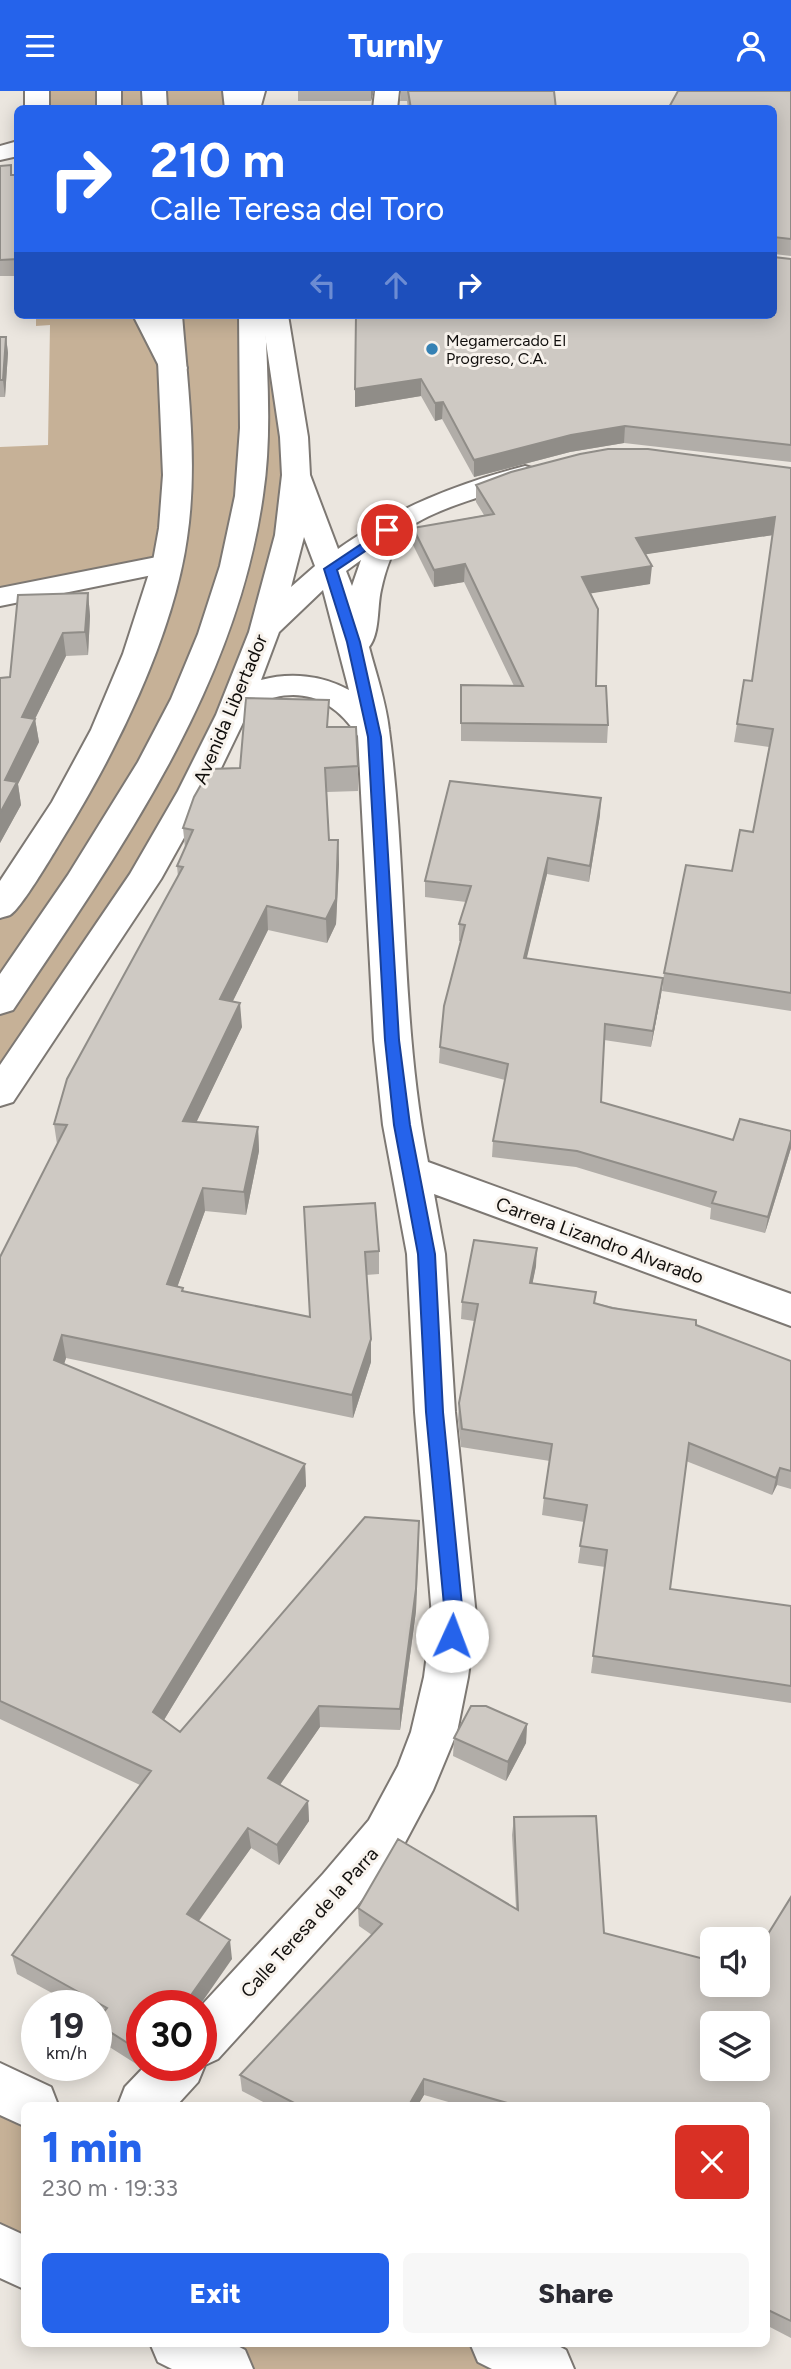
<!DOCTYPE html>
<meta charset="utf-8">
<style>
body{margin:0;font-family:Figtree,sans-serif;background:#f7f7f7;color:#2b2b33;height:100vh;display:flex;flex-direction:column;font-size:26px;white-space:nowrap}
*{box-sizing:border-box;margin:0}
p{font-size:23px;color:#7c7c81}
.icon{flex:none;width:38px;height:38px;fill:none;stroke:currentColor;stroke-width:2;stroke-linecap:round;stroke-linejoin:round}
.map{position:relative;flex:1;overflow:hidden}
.details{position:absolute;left:21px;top:2011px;width:749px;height:245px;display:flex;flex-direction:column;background:#fff;border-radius:10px;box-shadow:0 4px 18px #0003}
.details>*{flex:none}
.top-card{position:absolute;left:14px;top:14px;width:763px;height:214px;border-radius:10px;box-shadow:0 4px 18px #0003;background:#2563eb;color:#fff;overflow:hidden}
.buttons{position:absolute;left:700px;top:1836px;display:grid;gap:14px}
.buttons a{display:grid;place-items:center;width:70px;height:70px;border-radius:10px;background:#fff;box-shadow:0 4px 18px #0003;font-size:35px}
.speed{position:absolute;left:21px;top:1899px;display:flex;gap:14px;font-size:35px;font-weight:700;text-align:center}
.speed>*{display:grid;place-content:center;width:91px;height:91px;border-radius:50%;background:#fff;box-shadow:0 4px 18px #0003;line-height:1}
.speed small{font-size:18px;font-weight:400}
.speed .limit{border:10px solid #d22;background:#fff;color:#111}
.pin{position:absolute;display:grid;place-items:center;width:60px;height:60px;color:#fff;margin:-30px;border:4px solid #fff;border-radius:50%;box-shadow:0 2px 7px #0007}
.me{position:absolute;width:77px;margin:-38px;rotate:2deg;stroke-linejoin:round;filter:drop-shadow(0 0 5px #0008)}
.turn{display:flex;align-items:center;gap:24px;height:147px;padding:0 21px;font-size:32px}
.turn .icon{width:91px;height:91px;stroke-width:2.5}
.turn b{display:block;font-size:49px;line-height:60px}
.lanes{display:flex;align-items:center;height:66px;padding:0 21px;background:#0003;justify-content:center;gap:35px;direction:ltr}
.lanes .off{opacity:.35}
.round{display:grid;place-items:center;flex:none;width:74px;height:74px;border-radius:10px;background:#f7f7f7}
.overview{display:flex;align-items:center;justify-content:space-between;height:119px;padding:0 21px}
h1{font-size:42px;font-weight:800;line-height:52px;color:#2563eb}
.button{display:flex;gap:14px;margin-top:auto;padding:14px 21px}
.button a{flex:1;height:80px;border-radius:10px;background:#2563eb;color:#fff;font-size:28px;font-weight:800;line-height:80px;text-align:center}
.button a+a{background:#f7f7f7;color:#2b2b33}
header{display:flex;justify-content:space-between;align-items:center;height:91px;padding:0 21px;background:#2563eb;color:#fff;font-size:32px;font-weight:800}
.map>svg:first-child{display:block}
</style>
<header><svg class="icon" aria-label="menu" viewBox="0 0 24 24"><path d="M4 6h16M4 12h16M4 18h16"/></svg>Turnly<svg class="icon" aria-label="person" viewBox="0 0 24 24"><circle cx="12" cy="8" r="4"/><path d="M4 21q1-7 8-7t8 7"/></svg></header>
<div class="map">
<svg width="791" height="2278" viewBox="0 0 791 2278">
<rect width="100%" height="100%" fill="#ebe6df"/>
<path fill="#c6b197" d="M38,0H107L108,17L38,18Z
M109,0H253L248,18L109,17Z
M36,224H145L174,319L166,472L0,504V356L48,354L50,234L36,235Z
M146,224H275L296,384L236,610L0,1002V815L79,696L166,481L174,300Z
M0,1997L33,2014H24V2172L0,2159Z
M177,2252H497L547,2278H226Z"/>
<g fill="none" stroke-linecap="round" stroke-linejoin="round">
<defs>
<path id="minor" d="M25,0H49V18H25Z
M97,0H121V18H97Z
M241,0H265L260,18H236Z
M375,0H399L397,18H373Z
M18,50V65L0,69V55Z
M133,224H159L187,277L183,283L173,285L163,283Z
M262,224H288L308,346L310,384L338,458C396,417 456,393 525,375L535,378L539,384L535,390C507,397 424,420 406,440C393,456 385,480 381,499C377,516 380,542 369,556C376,583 386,611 389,639C408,782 400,928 428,1071L791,1203V1235L434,1103L445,1163L455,1321L476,1525L468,1586L457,1641L433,1699L401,1759L357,1815L218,1968L205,1974L198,1991L177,2014H118L125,1996L146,1974H201V1915L323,1783L369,1729L398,1675L411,1641L424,1586L432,1525L415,1321L407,1163L383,1034L374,949L358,645C331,604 296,593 251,615L210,700L161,788L13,1011L0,1015V974L130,783L178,700L216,624L249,541L275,444L282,384L280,346ZM304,446L315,475L291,496ZM361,469L352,495L346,480ZM323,499L349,599C322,584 290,581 261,589L279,541Z
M167,464L177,467L182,473L177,479L0,515V497Z
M0,1972L51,1996L58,2014H24V2035L0,2024Z
M0,2133L24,2144V2198L0,2187Z
M150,2252H232L245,2259L253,2278H172L158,2271Z
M470,2252H553L566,2259L574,2278H492L478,2271Z"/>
<path id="major" d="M142,0H166L167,18H143Z
M223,0H247L249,18H225Z
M156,224H182C188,298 198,373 187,447C173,547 114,665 61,750C53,763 21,818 10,824C7,825 3,826 0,827V790L52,711L91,639L123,563L153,470L159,437L163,384Z
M239,224H265C267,284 272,345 263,404C236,598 119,761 13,919L0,923V883L68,784L138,671L171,608L198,543L220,475L235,405L240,337Z"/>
</defs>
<use href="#minor" stroke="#7d7873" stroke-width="4"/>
<use href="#major" stroke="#7d7873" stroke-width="4"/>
<use href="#minor" fill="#fff" fill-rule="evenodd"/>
<use href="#major" fill="#fff" fill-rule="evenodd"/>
</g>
<path fill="#b1ada8" d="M298,0H374L371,10H298Z
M401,0H554L556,18H408L407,10H400Z
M791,0V165L774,163V166L791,168V371L624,352L570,361L474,386L442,328L435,330L421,305L355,316V298L774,224V18Z
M11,74L12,84H18V185H0V75Z
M0,246H6L8,262L5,306H0Z
M791,377V920L662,900L664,882L732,780L753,741L769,656L734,651L737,633L752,590L773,444L645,463L650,493L590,502L596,595L608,634L607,652L461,650V594L514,595L464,491L434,496L413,454V437L484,424L476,411V394Z
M88,502L90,525L88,564L66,565L35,628L39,651L18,693L21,714L0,752V587L10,586Z
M329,636L358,675V700L327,701L329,749H338L339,773L336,833L327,852L268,839L233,910L242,936L196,1031L258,1036L259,1060L246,1124L205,1120L177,1196L184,1200L310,1226L304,1116L379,1160V1183L366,1184L371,1271L353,1327L66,1267L64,1273L305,1373L306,1395L164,1629L180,1641L419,1452L416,1520L400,1639L320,1636L280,1694L308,1710L309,1730L279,1774L251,1757L199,1830L232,1868L142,1914L141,1976L100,1950L96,1936V1930L98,1928L96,1927V1914H74L17,1883L12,1864L140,1694L0,1628V1166L57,1053L54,1033L178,786L177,775L185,757L183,737L240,677Z
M600,724L589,791L547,783L526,868L661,904L651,956L604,949L601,1011L733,1049L791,1040V1057L765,1142L710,1128L711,1117L576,1076L492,1066L493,1050L505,989L439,972L440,956L461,850H459V833L466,811L425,806V790Z
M536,1175L532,1193L595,1212L696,1234L791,1270V1398L777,1394L772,1404L686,1370L670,1498L791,1515V1612L591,1582L605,1476L578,1472L584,1431L542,1424L544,1407L550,1370L461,1356L458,1329L459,1312L474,1230L461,1228L462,1211Z
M527,1633L526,1652L506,1690L453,1665L454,1647Z
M514,1726L604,1842L758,1894L791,1806V2247L766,2234V2014H459L424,2004L418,2014H269L242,2000L240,1984L372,1844L359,1835L358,1817H516L512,1744Z"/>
<path fill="#908d88" d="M371,0H374L371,10Z
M6,246L8,262L5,306L3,289Z
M421,288V305L355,316V298Z
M443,311L442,328L435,330V312Z
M625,335L624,352L570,361L474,386V369L571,344Z
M775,426L773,444L635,465L636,447Z
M465,473L464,491L434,496V479Z
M652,475L650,493L581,504L582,486Z
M88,502L90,525L88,564L85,541Z
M63,542L66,565L27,644L35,628L39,651L18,693L21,714L0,752V722L5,689L22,626Z
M601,707L600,724L589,791L590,775Z
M338,749L339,773L336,833L327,852L326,828Z
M548,767L547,783L523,883L524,867Z
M267,815L268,839L222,932L220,908Z
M663,887L661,904L651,956L653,940Z
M240,912L242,936L186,1053L183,1030Z
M258,1036L259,1060L246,1124L244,1101Z
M791,1049V1057L765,1142L768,1126Z
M203,1097L205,1120L170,1216L167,1193Z
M537,1157L536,1175L529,1210L530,1192Z
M62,1244L66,1267L58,1292L54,1269Z
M371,1248V1271L353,1327L352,1304Z
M305,1373L306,1395L156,1642L153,1621Z
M780,1377L777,1394L772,1404L776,1387Z
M419,1430L416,1520L400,1639V1618Z
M319,1615L320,1636L270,1708L268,1687Z
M527,1633L526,1652L506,1690L508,1671Z
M308,1710L309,1730L279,1774L277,1754Z
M248,1737L251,1757L190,1842L187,1823Z
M230,1849L232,1868L200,1914H184Z
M142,1954V1974H143L141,1976L137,1958Z
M424,1988V2004L418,2014H409Z"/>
<path fill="#cec9c3" stroke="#908d88" stroke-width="2" fill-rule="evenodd" d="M408,0H554L556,18H411Z
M678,0H791V148L774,146V166L791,168V354L625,335L571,344L474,369L443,311L435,312L421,288L355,298L356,224H774V18H668Z
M11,74V84H18V168L0,169V75Z
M0,246H6L3,289H0Z
M608,358H648L791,377V902L664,882L686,774L732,780L740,739L753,741L773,638L737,633L744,589L752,590L775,426L636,447L652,475L582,486L598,518L596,595H606L608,634L461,632V594L523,595L465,473L434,479L413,437L494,423L476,394L511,381L580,363Z
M88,502L85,541L63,542L22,626L35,628L5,689L17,691L0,722V587L10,586L18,504Z
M246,607L329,609L327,636H356L358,675L325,677L329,749H338L336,808L326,828L267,815L220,908L240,912L183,1030L258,1036L244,1101L203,1097L167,1193L183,1197L182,1200L310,1226L304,1116L375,1112L379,1160L365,1161L371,1248L352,1304L62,1244L54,1269L305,1373L153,1621L180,1641L365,1426L419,1430L416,1498L400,1618L319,1615L268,1687L308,1710L277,1754L248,1737L187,1823L230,1849L184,1914H142V1954L137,1958L96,1932V1930L107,1917L12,1864L151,1680L0,1610V1166L67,1034L54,1033L67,988L183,776L177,775L193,739L183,737L194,706L210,678L240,677Z
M450,690L601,707L590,775L548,767L524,867L663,887L653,940L605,933L601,1011L733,1049L740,1028L791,1040V1049L768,1126L712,1112L716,1101L577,1060L493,1050L508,973L440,956L444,915L465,834L459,833L471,795L425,790Z
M474,1149L537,1157L530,1192L596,1201L594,1212L612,1217L696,1229V1234L791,1270V1380L780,1377L776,1387L689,1352L670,1498L791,1515V1595L593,1565L607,1459L580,1455L587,1414L544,1407L552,1353L462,1338L459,1312L478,1213L462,1211Z
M471,1615H486L527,1633L508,1671L454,1647Z
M596,1725L604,1842L712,1870V1894H758V1859L791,1806V2230L766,2218V2014H506L507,2012L424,1988L409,2014H298L240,1984L382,1833L358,1817L398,1748L518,1819L514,1726ZM712,1932H758V1978H712Z"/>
<path fill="#2563eb" stroke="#184099" stroke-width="2" d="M387,436L393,439L392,442L337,479L360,551L381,646L399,949L410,1034L435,1163L443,1321L463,1525L458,1551L452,1553L445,1551L442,1545L445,1525L426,1321L418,1163L394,1034L385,949L368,646L347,551L324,478Z"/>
<circle fill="#3581b4" stroke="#f8f3ed" stroke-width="2.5" cx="432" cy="258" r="7"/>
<g text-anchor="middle" stroke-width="6" stroke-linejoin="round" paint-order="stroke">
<g font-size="16" fill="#110f0d" stroke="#f8f3ed" text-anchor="start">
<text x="446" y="255">Megamercado El<tspan x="446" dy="18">Progreso, C.A.</tspan></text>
</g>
<g font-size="19" fill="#110f0d" stroke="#f8f3ed">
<text transform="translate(230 618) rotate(-67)" y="7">Avenida Libertador</text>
<text transform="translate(600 1149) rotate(20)" y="7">Carrera Lizandro Alvarado</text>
<text transform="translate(309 1831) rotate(-48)" y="7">Calle Teresa de la Parra</text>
</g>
</g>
</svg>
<div class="buttons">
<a><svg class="icon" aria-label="sound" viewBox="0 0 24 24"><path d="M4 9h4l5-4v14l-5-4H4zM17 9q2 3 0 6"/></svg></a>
<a><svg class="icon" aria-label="layers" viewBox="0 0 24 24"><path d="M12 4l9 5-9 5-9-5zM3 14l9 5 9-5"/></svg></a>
</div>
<div class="speed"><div>19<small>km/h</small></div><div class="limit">30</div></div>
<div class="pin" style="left:387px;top:439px;background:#d93025"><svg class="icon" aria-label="arrive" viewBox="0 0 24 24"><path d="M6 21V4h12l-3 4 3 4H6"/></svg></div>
<svg class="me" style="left:452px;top:1545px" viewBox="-20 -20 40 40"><circle r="19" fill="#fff"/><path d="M0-13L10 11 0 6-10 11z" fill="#2563eb"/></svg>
<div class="top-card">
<div class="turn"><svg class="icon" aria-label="right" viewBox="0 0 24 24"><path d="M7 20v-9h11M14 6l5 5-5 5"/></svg><div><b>210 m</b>Calle Teresa del Toro</div></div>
<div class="lanes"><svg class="icon off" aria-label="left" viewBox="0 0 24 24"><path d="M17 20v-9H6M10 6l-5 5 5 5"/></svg><svg class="icon off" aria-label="ahead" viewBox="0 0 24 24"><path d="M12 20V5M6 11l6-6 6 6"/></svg><svg class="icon" aria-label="right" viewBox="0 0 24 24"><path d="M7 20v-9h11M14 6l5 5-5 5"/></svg></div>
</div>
<section class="details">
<div class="overview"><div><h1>1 min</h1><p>230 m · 19:33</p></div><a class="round" style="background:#d93025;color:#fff"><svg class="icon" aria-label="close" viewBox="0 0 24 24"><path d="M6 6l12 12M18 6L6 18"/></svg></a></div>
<div class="button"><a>Exit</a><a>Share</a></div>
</section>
</div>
